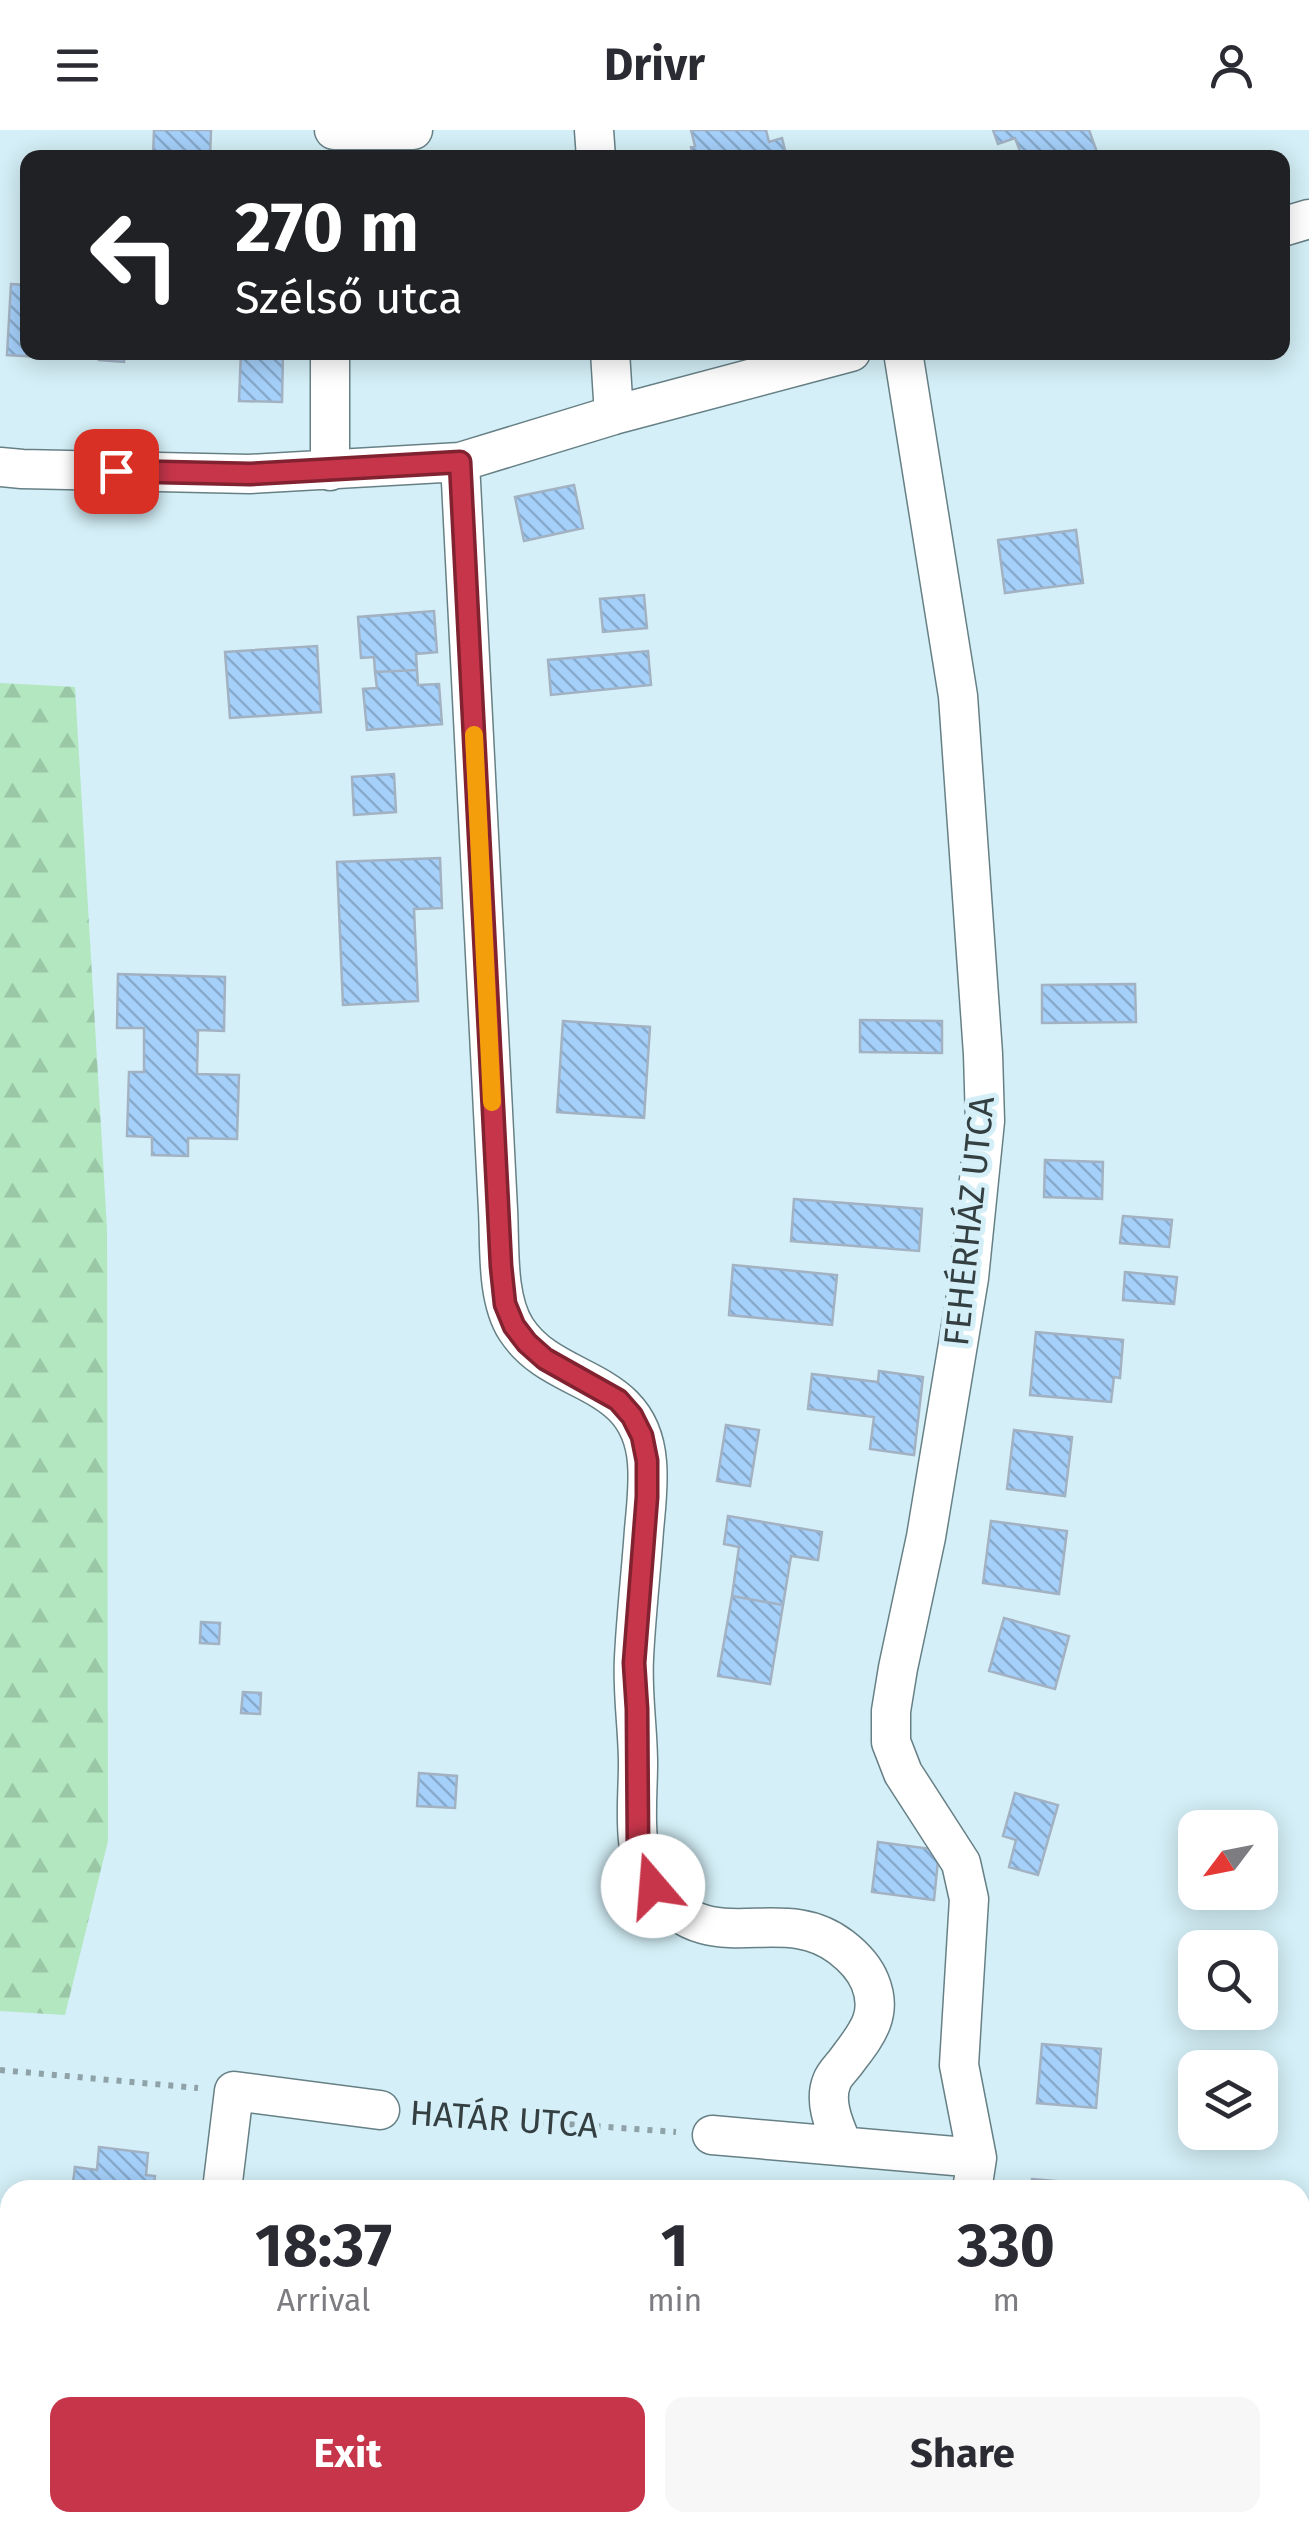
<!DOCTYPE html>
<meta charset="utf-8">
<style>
body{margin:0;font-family:"Fira Sans",sans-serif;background:#f7f7f7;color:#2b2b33;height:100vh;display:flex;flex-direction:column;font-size:38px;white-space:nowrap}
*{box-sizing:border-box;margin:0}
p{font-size:32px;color:#7c7c81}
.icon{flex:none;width:55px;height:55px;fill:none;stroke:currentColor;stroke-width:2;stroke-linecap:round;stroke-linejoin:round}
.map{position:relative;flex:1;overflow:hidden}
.details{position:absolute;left:0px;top:2050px;width:1310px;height:352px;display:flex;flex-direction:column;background:#fff;border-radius:30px 30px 0 0;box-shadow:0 5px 25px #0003}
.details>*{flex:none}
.guide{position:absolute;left:20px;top:20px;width:1270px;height:210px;border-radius:20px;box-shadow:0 5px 25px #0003;background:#202124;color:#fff;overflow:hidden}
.needle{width:65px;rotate:238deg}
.buttons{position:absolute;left:1178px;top:1680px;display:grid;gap:20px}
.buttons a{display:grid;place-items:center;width:100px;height:100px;border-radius:20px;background:#fff;box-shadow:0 5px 25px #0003;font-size:50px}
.pin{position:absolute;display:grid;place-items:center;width:85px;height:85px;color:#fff;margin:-42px;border-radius:20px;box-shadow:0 5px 15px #0006}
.me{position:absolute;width:110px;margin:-55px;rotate:342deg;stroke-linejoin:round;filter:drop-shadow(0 0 8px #0008)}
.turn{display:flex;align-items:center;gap:35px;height:210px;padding:0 50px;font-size:45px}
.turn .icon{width:130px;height:130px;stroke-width:2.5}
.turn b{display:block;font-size:70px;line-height:85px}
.eta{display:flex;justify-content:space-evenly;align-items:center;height:170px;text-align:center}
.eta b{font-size:60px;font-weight:700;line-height:70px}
.primary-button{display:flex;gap:20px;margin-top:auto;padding:20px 50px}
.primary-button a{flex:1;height:115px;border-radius:20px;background:#c6354a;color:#fff;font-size:40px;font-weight:700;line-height:115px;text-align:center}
.primary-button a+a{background:#f7f7f7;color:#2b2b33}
header{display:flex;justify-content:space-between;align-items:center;height:130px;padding:0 50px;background:#fff;font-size:45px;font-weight:700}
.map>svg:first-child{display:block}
</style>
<header><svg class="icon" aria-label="menu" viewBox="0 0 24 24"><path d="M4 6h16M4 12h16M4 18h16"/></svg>Drivr<svg class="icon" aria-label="person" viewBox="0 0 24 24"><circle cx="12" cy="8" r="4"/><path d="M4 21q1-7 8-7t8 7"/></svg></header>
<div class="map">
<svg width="1309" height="2402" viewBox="0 0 1309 2402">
<defs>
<pattern id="forest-firs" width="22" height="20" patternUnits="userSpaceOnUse" patternTransform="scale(2.5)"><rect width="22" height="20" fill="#b2e7bf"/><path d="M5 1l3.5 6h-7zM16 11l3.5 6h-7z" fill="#9ac7a5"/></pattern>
<pattern id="building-back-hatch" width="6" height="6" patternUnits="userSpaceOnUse" patternTransform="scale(2.5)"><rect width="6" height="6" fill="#a5d0fa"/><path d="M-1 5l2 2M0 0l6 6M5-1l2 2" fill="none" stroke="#87aacc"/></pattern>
</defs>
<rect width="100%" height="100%" fill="#d4eff7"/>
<path fill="url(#forest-firs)" d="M0,553L75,557L107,1099L108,1711L65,1885L0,1881Z"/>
<path fill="url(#building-back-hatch)" stroke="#a2b2c3" stroke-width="2.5" d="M154,0H211L210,28H153Z
M691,0H766L769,12L782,8L787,28H693L691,17L695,16Z
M993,0H1089L1098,25L1092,28H1018L1022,26L1015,8L998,14Z
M11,154L28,155V222H40L39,227L7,225Z
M100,222H125L124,232L99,230Z
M241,222H283L282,272L239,271Z
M574,355L583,398L524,411L515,367Z
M1076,400L1083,453L1005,463L998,410Z
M644,465L647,498L603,502L600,469Z
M434,481L437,522L416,524L417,540L375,542L374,527L361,528L358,487Z
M317,516L321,582L230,588L225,522Z
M648,521L651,555L551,565L548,530Z
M417,540L418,555L439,554L442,594L367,600L363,559L377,558L375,542Z
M394,644L396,682L354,685L352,647Z
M440,728L442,778L414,779L418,871L343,875L337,732Z
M118,844L225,847L224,901L198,900L197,944L239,945L237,1009L188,1008V1026L152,1025V1007L127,1006L129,942H144V898H117Z
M1135,854L1136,892L1042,893V855Z
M860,890L942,891V923L860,922Z
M563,891L650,897L644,988L557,982Z
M1045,1030L1103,1032L1102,1069L1044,1067Z
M794,1069L922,1079L919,1121L791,1111Z
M1123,1086L1172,1090L1169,1117L1120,1113Z
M733,1135L837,1145L832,1195L729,1185Z
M1125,1142L1177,1147L1174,1174L1123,1170Z
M1036,1202L1123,1210L1120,1248L1114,1247L1111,1272L1030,1265Z
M879,1241L923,1247L914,1325L870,1319L874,1287L808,1279L812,1244L878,1252Z
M726,1295L759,1300L750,1356L717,1351Z
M1014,1300L1072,1307L1065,1366L1007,1359Z
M728,1386L822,1402L818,1430L791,1426L783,1475L732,1466L739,1417L724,1414Z
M991,1391L1067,1401L1059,1464L983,1453Z
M732,1466L783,1475L770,1554L718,1546Z
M1004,1488L1069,1506L1055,1559L989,1541Z
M201,1492L220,1493L219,1514L200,1513Z
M243,1562L261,1563L260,1584L241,1583Z
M419,1643L457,1646L455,1678L417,1676Z
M1015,1663L1058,1675L1038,1745L1009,1737L1016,1710L1003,1706Z
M878,1712L939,1720L934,1770L872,1762Z
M1042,1914L1101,1919L1096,1978L1037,1973Z
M99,2017L148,2023L146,2045L155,2046L153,2060H72L75,2037L97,2040Z
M1032,2049L1066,2052V2060H1022V2057L1031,2058Z
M14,2392H50L105,2398L104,2402H14Z
M723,2392H840L838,2402H765Z
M230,2394L273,2398V2402H230Z"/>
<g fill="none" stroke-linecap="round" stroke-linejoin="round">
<defs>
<path id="street" d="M334,0H413
M594,0L596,28
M1282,97L1309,89
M610,222L614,285
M903,222L958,566L983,924L985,991L969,1148L926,1407L898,1538L891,1581V1612L903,1643L961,1733L969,1769L959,1935L977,2028L972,2060
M460,332L498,1080C500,1115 496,1168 516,1199C554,1258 640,1244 647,1332C649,1355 646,1378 644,1400C641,1443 636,1486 634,1528C632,1563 638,1599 638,1634C638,1675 630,1724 655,1759C710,1833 780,1770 841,1817C854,1827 864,1837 870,1852C884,1886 865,1906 845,1933C841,1938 834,1945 832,1951C823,1972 835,1997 843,2016
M0,337L22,339L249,344L460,332L614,285L851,222
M330,341V222
M712,2005L977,2028
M222,2060L234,1961L380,1980
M1300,2392L1309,2393
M177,2402L178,2392
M906,2402L910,2392"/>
</defs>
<use href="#street" stroke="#678086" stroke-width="41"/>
<path stroke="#8ea2a8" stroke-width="6" stroke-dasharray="5 8" stroke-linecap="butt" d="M0,1940L198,1958
M414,1983L676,2002"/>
<use href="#street" stroke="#fff" stroke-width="38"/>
</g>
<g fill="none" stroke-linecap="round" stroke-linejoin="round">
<defs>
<path id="route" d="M116,341L250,344L460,332L501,1136L505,1174L514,1196L527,1213L545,1229L618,1270L632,1286L642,1306L647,1331V1367L634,1533L637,1579L638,1718L653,1756"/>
</defs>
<use href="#route" stroke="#812230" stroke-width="25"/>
<use href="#route" stroke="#c6354a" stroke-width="18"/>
<path stroke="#f59e0b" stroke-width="18" d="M474,605L492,972"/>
</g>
<g text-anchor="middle" stroke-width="10" stroke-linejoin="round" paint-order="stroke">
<g font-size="35" fill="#343f42" stroke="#d4eff7">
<text transform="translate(969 1091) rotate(-84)" y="12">FEHÉRHÁZ UTCA</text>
<text transform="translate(504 1989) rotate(4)" y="12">HATÁR UTCA</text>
</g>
</g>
</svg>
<div class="buttons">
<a><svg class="needle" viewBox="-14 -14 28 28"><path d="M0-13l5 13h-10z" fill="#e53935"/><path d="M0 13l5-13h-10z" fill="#7c7c81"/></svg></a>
<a><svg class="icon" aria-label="search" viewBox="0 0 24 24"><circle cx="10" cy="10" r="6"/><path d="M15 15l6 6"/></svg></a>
<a><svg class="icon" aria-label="layers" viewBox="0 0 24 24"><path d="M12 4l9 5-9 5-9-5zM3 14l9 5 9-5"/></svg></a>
</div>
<div class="pin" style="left:116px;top:341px;background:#d93025"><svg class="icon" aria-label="arrive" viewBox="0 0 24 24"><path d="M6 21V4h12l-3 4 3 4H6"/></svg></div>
<svg class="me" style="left:653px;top:1756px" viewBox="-20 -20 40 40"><circle r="19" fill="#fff"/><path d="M0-13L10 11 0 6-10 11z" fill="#c6354a"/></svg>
<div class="guide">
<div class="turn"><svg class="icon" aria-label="left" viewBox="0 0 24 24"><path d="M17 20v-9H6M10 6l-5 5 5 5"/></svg><div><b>270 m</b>Szélső utca</div></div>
</div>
<section class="details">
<div class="eta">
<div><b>18:37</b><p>Arrival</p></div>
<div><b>1</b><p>min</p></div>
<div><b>330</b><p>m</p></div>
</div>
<div class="primary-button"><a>Exit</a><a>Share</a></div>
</section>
</div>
